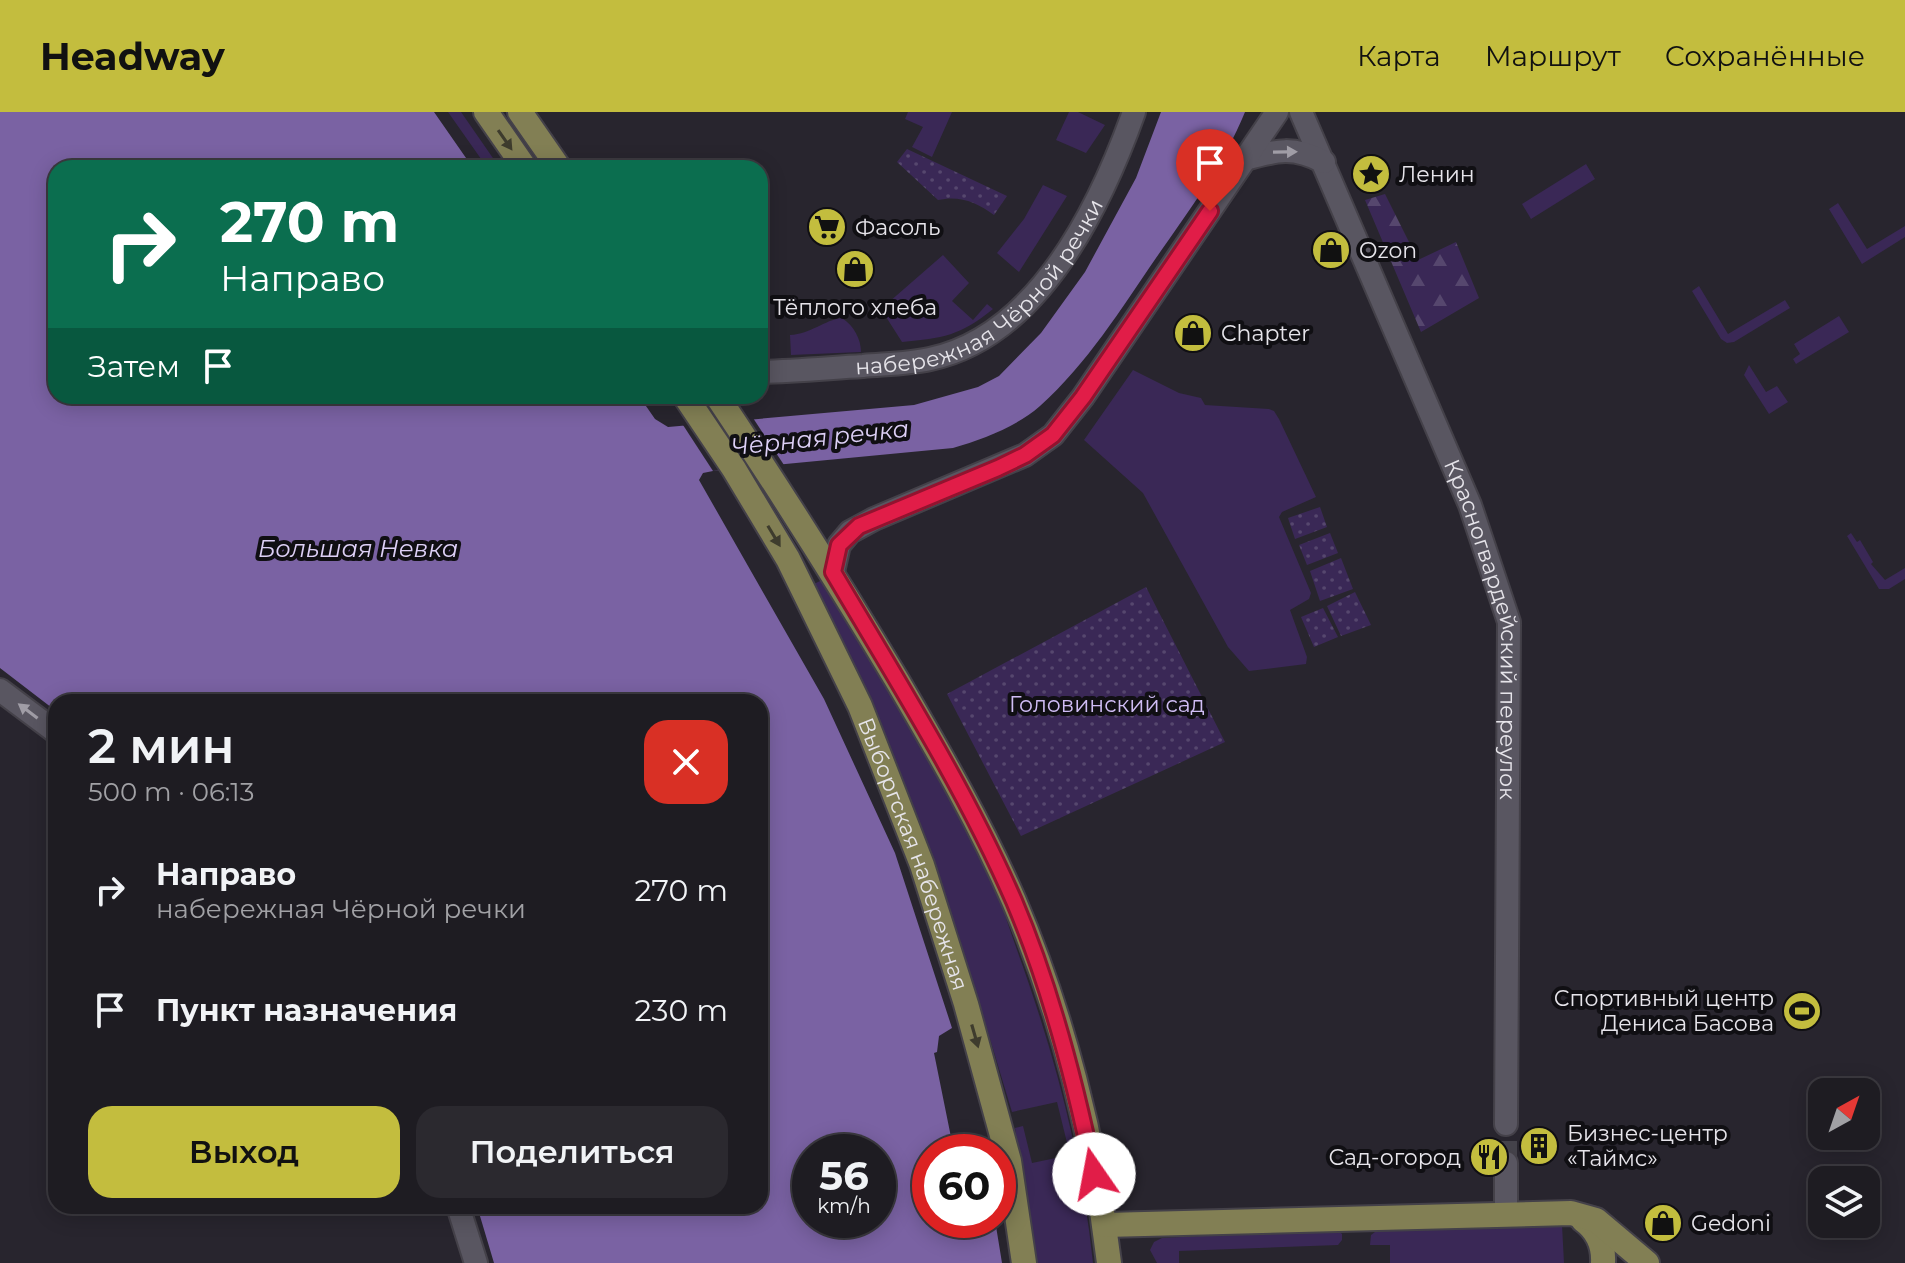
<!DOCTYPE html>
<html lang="ru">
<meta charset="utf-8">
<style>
body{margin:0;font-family:Montserrat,sans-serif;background:#2b292f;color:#f1f3f6;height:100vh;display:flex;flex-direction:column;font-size:30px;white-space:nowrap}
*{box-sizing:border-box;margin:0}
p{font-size:26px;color:#a1a1a5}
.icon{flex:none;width:44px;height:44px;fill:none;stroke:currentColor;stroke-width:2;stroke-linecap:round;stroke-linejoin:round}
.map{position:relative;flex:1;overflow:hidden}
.sheet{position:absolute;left:48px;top:582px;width:720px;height:520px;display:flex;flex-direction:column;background:#1e1c22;border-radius:24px;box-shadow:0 4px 20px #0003,0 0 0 2px #3c3a40}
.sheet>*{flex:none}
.guide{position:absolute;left:48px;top:48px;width:720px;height:244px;border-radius:24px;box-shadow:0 4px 20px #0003,0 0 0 2px #3c3a40;background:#0b6e4f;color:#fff;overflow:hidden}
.needle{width:52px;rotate:40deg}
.tools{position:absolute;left:1808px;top:966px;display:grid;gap:16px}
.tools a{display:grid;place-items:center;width:72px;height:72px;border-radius:16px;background:#1e1c22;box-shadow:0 4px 20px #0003,0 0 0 2px #3c3a40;font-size:40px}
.speed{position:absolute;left:792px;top:1022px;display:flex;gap:16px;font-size:40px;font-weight:700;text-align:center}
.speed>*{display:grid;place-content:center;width:104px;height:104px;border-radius:50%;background:#1e1c22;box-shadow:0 4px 20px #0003,0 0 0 2px #3c3a40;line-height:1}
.speed small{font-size:20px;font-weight:400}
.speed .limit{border:12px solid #d22;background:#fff;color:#111}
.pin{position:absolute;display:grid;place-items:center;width:68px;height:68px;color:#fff;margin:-82px -34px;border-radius:50% 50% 50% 0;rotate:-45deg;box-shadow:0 0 8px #0007}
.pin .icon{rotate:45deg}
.me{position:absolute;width:88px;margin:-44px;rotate:348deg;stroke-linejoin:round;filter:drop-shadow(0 0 6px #0008)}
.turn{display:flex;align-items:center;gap:28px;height:168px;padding:0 40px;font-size:36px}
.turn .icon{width:104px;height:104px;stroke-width:2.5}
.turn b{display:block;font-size:56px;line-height:68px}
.then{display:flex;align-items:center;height:76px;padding:0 40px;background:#0003;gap:16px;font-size:30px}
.round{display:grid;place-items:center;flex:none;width:84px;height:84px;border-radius:24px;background:#2b292f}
.headline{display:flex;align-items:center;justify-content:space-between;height:136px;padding:0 40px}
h1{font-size:48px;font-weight:600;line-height:60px}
.action{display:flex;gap:16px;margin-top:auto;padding:16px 40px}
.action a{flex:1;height:92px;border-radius:24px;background:#c3bd3e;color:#111;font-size:32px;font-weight:600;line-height:92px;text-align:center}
.action a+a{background:#2b292f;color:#f1f3f6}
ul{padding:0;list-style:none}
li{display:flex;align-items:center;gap:24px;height:120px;padding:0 40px}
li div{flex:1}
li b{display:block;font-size:30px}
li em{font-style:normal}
header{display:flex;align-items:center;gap:48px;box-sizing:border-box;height:112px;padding:0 40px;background:#c3bd3e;color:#111}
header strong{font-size:38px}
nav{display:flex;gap:44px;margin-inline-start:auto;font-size:28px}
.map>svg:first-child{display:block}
</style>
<header>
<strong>Headway</strong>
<nav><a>Карта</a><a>Маршрут</a><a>Сохранённые</a></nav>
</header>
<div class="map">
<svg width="1905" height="1151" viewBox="0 0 1905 1151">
<defs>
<pattern id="forest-firs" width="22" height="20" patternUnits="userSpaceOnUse" patternTransform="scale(2)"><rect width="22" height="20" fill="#3a2856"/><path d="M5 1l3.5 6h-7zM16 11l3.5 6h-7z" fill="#56476e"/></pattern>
<pattern id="park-dots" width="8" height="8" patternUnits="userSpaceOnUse" patternTransform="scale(2)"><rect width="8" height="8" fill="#3a2856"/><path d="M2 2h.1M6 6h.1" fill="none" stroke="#56476e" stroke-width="1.8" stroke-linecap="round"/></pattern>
</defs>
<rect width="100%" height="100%" fill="#28252e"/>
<path fill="#3a2856" d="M448,0H461L495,49L486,54Z
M908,0H952L932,45L912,35L923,15L905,7Z
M1069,0H1078L1105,13L1086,41L1056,28Z
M1586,52L1595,67L1531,107L1522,92Z
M1043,73L1067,84L1019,160L997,141L1024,107Z
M1838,91L1867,137L1905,114V125L1862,152L1829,97Z
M943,143L969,171L952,189L973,208L987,192L993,197C960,224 943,226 902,230L881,197Z
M1699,174L1728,222L1785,188L1790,196L1734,230L1727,231L1721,227L1692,179Z
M1839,204L1849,220L1796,252L1793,247L1800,242L1794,232Z
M842,206C854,214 861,227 861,240L791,243L790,223C811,222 824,208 842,206Z
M1749,253L1766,280L1777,274L1788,290L1769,302L1744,263Z
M1133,258L1179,281L1201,286L1205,293L1269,297L1274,299L1279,307L1316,385L1282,400L1279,405L1311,481L1309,487L1290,498L1307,545L1306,552L1249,559L1228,535L1143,381L1084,328Z
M1851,421L1857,430L1860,428L1873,450L1871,452L1885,468L1905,456V467L1889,477H1879L1847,424Z
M822,468C882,566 948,664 993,770C1002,792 1009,816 1017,838C1054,940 1082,1044 1093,1151H1036L1015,1016L1023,1014L1032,1051L1070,1043L1057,990L1012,1000L958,821L915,702L869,589L814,472Z
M1562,1113L1564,1151H1390V1133H1370L1371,1123L1379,1117Z
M1337,1117L1342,1122V1128L1338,1133L1179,1139V1151H1157L1150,1138L1154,1130L1162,1126Z"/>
<path fill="url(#forest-firs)" d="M1385,82L1418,148L1456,130L1479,186L1421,220L1365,88Z"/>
<path fill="url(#park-dots)" d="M907,37L1007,84L994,103C977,90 959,83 938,88L897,50Z
M1320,395L1327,415L1295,427L1288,406Z
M1330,421L1338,441L1307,453L1299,433Z
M1341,446L1353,477L1320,489L1310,459Z
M1146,475L1225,630L1021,724L947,582Z
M1355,480L1371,513L1341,524L1327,494Z
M1323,496L1338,525L1314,535L1301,505Z"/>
<path fill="#7a62a3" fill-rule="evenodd" d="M0,0H434L473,56H56V284H639L655,307L668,315L914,293L978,275L999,264L1041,221L1085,160L1136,66L1161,0H1245C1224,52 1188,100 1156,146C1121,197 1087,252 1040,294C1016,315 983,327 953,336L713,359L703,361L699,368L824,587L895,741L952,916L939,924L937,940L934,941L954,1040H930V1108H995L1002,1151H494L477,1094H760V590H56V599L0,556ZM810,1040H878V1108H810Z"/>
<path fill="#28252e" d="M753,306L784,353L713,359L683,313Z"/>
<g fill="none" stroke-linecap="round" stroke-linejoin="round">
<path stroke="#44424a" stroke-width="22" stroke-dasharray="22 11" stroke-linecap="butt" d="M1506,1051V1012"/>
<defs>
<g id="minor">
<path id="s1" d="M1301,0L1470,393L1509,510L1506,1012"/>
<path d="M1245,47C1277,38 1294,34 1324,50"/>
<path id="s2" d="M760,260C794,259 829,256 863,254C885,252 908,252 930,247C1038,224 1100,95 1134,0"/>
<path d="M833,460L839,433L850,420L874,407L1025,343L1053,323L1083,285L1277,0"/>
<path d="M0,578L56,620"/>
<path d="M458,1094L476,1151"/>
<path d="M1506,1102V1051"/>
</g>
<g id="major">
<path d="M486,0L525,56"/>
<path d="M520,0L559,56"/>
<path id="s3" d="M685,284L734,357L788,447L860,594L922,753L966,892L1009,1049L1024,1151"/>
<path d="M717,284C780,378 840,473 898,570C940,642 981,713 1014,789C1062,901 1095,1030 1109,1151"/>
<path d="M1583,1108C1598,1119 1604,1133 1603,1151"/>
<path d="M1105,1113L1571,1101L1596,1108L1647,1151"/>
</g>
</defs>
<use href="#minor" stroke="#444149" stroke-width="26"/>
<use href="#major" stroke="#444149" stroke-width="28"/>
<use href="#minor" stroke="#595661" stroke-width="22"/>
<use href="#major" stroke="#827f54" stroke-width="24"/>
</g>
<defs><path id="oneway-solid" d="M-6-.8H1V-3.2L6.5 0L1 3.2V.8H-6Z" transform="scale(2)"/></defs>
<g fill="#3e3c2d">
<use href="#oneway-solid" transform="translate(505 28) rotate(55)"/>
<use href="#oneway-solid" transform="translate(774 424) rotate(59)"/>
<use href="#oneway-solid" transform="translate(975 924) rotate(74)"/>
</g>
<g fill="#a09da6">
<use href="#oneway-solid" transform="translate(1285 40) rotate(-1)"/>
<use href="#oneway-solid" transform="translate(28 599) rotate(-143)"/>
</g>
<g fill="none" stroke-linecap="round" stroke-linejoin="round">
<defs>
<path id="route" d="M1094,1062C1075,969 1051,876 1014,789C964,674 896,567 833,460L839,433L859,414L998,356L1025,343L1053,323L1083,285L1210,99"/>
</defs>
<use href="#route" stroke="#92132f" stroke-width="20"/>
<use href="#route" stroke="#e11d48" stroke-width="14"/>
</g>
<defs>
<symbol id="sight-disc" viewBox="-11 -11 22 22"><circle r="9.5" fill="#c3bd3e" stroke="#100f13"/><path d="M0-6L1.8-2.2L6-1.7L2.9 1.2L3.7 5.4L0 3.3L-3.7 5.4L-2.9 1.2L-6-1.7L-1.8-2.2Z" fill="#111"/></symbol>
<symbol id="supermarket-disc" viewBox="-11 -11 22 22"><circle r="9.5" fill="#c3bd3e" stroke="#100f13"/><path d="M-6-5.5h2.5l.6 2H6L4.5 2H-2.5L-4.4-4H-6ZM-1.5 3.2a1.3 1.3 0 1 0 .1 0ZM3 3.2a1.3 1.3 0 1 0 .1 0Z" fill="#111"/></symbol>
<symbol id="shop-disc" viewBox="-11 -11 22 22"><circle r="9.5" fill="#c3bd3e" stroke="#100f13"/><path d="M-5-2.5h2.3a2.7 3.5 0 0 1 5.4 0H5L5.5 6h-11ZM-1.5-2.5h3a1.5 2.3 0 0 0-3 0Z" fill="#111"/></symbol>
<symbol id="stadium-disc" viewBox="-11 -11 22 22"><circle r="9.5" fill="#c3bd3e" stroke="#100f13"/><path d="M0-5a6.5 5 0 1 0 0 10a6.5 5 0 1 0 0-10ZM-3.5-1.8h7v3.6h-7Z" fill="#111"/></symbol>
<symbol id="building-disc" viewBox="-11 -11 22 22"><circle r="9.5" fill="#c3bd3e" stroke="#100f13"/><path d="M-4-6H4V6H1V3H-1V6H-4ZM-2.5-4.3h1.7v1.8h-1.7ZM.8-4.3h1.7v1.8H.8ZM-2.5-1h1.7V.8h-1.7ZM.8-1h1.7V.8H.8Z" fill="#111"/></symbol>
<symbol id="restaurant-disc" viewBox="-11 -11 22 22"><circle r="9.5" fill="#c3bd3e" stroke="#100f13"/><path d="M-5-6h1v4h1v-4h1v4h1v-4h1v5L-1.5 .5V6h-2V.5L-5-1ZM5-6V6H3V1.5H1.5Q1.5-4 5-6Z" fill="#111"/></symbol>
</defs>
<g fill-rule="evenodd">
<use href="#sight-disc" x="1349" y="40" width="44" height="44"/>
<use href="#supermarket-disc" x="805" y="93" width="44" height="44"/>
<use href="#shop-disc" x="1309" y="116" width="44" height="44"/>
<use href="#shop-disc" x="833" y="135" width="44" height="44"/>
<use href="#shop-disc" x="1171" y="199" width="44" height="44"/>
<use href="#stadium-disc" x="1780" y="877" width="44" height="44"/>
<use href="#building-disc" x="1517" y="1012" width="44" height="44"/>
<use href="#restaurant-disc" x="1467" y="1023" width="44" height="44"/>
<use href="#shop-disc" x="1641" y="1089" width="44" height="44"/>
</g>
<g text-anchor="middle" stroke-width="8" stroke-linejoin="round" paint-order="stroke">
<g font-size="22" fill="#e6e4ea" stroke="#100f13" text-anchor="start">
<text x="1399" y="70">Ленин</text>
<text x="855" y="123">Фасоль</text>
<text x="1359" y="146">Ozon</text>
<text x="855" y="203" text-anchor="middle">Тёплого хлеба</text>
<text x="1221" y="229">Chapter</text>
<text x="1774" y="894" text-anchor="end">Спортивный центр<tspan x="1774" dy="25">Дениса Басова</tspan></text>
<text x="1567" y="1029">Бизнес-центр<tspan x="1567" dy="25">«Таймс»</tspan></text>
<text x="1461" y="1053" text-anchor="end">Сад-огород</text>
<text x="1691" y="1119">Gedoni</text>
</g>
<g font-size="22" fill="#e6e4ea" stroke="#100f13">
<text dy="8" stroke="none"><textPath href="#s2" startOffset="252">набережная Чёрной речки</textPath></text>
<text dy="8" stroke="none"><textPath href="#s1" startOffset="554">Красногвардейский переулок</textPath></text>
<text dy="8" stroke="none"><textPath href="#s3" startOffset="514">Выборгская набережная</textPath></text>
</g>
<g font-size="22" fill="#d0bdf5" stroke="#100f13">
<text x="1107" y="600">Головинский сад</text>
</g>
<g font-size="24" font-style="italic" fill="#ddd0f6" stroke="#100f13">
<text transform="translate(820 326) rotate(-6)" y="8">Чёрная речка</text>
<text x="358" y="445">Большая Невка</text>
</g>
</g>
</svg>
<div class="tools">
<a><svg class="needle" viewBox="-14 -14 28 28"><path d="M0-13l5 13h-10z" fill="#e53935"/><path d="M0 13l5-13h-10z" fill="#a1a1a5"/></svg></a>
<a><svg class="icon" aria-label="layers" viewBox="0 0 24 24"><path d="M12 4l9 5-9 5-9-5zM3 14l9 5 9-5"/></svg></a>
</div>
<div class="speed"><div>56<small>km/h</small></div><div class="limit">60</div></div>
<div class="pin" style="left:1210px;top:99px;background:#d93025"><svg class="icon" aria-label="arrive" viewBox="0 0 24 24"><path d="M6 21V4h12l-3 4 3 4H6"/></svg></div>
<svg class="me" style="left:1094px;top:1062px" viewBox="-20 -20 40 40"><circle r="19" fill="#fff"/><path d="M0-13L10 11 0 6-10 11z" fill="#e11d48"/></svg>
<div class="guide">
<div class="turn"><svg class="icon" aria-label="right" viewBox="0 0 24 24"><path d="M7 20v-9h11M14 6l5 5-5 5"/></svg><div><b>270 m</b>Направо</div></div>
<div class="then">Затем<svg class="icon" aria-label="arrive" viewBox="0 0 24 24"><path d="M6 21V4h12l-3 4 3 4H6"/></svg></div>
</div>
<section class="sheet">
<div class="headline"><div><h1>2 мин</h1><p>500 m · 06:13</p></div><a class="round" style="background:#d93025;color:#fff"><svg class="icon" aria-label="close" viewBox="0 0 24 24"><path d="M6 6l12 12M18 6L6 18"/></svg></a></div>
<ul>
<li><svg class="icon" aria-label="right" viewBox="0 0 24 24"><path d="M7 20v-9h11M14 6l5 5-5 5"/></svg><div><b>Направо</b><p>набережная Чёрной речки</p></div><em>270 m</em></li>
<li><svg class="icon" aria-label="arrive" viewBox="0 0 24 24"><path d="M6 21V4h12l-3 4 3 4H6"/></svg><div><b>Пункт назначения</b></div><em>230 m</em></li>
</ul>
<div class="action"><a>Выход</a><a>Поделиться</a></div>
</section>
</div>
